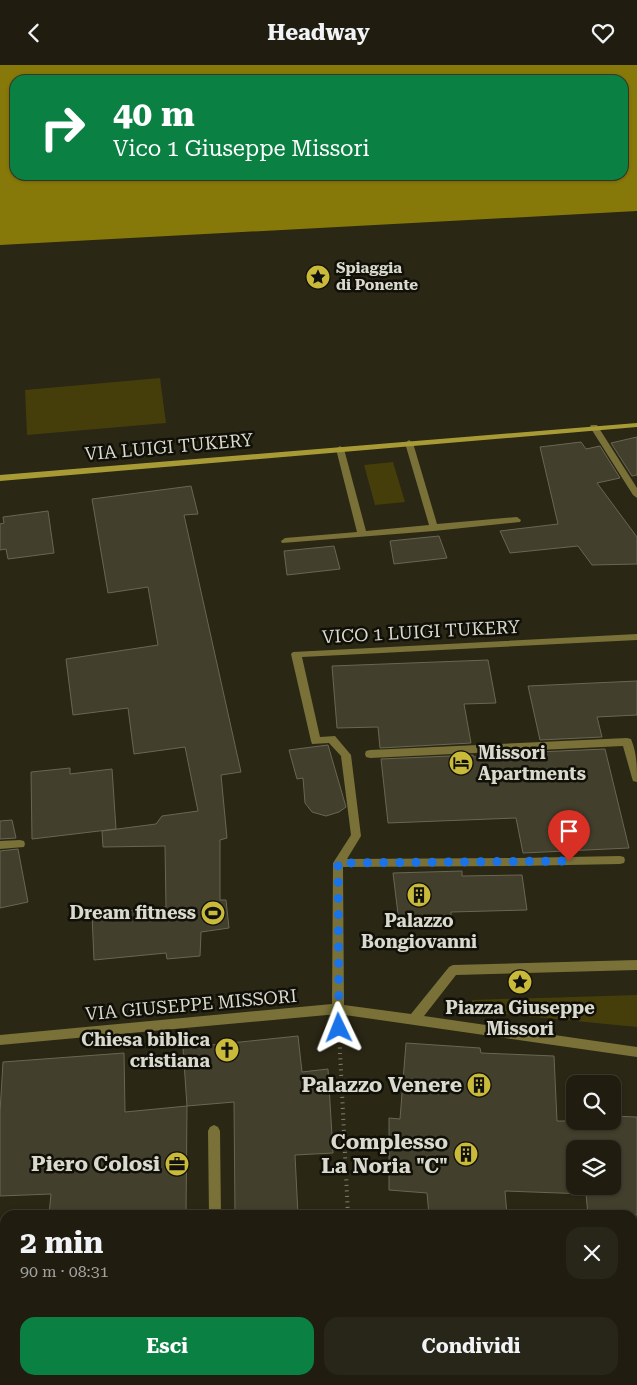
<!DOCTYPE html>
<html lang="it">
<meta charset="utf-8">
<style>
body{margin:0;font-family:"Roboto Serif",serif;background:#282619;color:#f1f3f6;height:100vh;display:flex;flex-direction:column;font-size:19px;white-space:nowrap}
*{box-sizing:border-box;margin:0}
p{font-size:16px;color:#a2a29f}
.icon{flex:none;width:28px;height:28px;fill:none;stroke:currentColor;stroke-width:2;stroke-linecap:round;stroke-linejoin:round}
.map{position:relative;flex:1;overflow:hidden}
.side{position:absolute;left:0px;top:1145px;width:638px;height:175px;display:flex;flex-direction:column;background:#201d10;border-radius:15px 15px 0 0;box-shadow:0 1px 4px #0004,0 0 0 1px #3d3b30}
.side>*{flex:none}
.guide{position:absolute;left:10px;top:10px;width:618px;height:105px;border-radius:15px;box-shadow:0 1px 4px #0004,0 0 0 1px #3d3b30;background:#0b8043;color:#fff;overflow:hidden}
.fabs{position:absolute;left:566px;top:1010px;display:grid;gap:10px}
.fabs a{display:grid;place-items:center;width:55px;height:55px;border-radius:10px;background:#201d10;box-shadow:0 1px 4px #0004,0 0 0 1px #3d3b30;font-size:25px}
.pin{position:absolute;display:grid;place-items:center;width:42px;height:42px;color:#fff;margin:-51px -21px;border-radius:50% 50% 50% 0;rotate:-45deg;box-shadow:0 0 5px #0007}
.pin .icon{rotate:45deg}
.me{position:absolute;width:55px;margin:-28px;rotate:358deg;stroke-linejoin:round;filter:drop-shadow(0 0 4px #0008)}
.turn{display:flex;align-items:center;gap:18px;height:105px;padding:0 20px;font-size:22px}
.turn .icon{width:65px;height:65px;stroke-width:2.5}
.turn b{display:block;font-size:35px;line-height:42px}
.round{display:grid;place-items:center;flex:none;width:52px;height:52px;border-radius:15px;background:#282619}
.head{display:flex;align-items:center;justify-content:space-between;height:85px;padding:0 20px}
h1{font-size:30px;font-weight:700;line-height:38px}
.button{display:flex;gap:10px;margin-top:auto;padding:10px 20px}
.button a{flex:1;height:58px;border-radius:15px;background:#0b8043;color:#fff;font-size:20px;font-weight:700;line-height:58px;text-align:center}
.button a+a{background:#282619;color:#f1f3f6}
header{display:flex;justify-content:space-between;align-items:center;height:65px;padding:0 20px;background:#201d10;font-size:22px;font-weight:700}
.map>svg:first-child{display:block}
</style>
<header><svg class="icon" aria-label="back" viewBox="0 0 24 24"><path d="M15 5l-7 7 7 7"/></svg>Headway<svg class="icon" aria-label="heart" viewBox="0 0 24 24"><path d="M12 20l-8-8c-3-5 5-10 8-4 3-6 11-1 8 4z"/></svg></header>
<div class="map">
<svg width="637" height="1320" viewBox="0 0 637 1320">
<rect width="100%" height="100%" fill="#2a2715"/>
<path fill="#453e0b" d="M160,313L166,358L27,370L25,325Z
M393,397L405,437L375,440L364,400Z
M637,930V962L473,946L472,935Z"/>
<path fill="#867909" fill-rule="evenodd" d="M0,0H637V146L0,180ZM15,15H622V110H15Z"/>
<path fill="#423f2c" stroke="#696753" fill-rule="evenodd" d="M637,372V410L632,411L611,378Z
M581,377L586,384L600,381L620,413L597,418L637,472V499L592,500L578,481L510,488L500,466L558,459L540,382Z
M191,421L198,449L184,450L241,707L221,710L227,773L220,775V835H226L229,863L201,867L200,891L167,894L166,888L94,895L92,850L166,842L165,781L103,782L102,766L156,759L162,751L198,746L185,682L134,689L128,643L73,650L66,594L158,580L148,522L108,528L92,434Z
M48,446L54,488L8,494L6,484L0,485V459L4,458L3,452Z
M439,471L447,493L394,499L390,476Z
M334,481L340,504L287,510L284,486Z
M488,595L496,638L464,639L471,678L380,683L378,662L337,663L332,601Z
M637,616V650L597,652L602,672L540,675L528,621Z
M328,680L346,742L339,747L326,751L312,747L305,738L303,713L297,714L289,685Z
M605,684L629,783L523,788L516,753L388,758L381,694L473,690L474,692L538,690V687Z
M70,703V709L112,704L116,764L32,774L31,707Z
M12,755L16,773L0,774V756Z
M18,784L28,837L0,843V786Z
M462,806V811L522,810L527,845L451,847V856L399,857L393,808Z
M298,971L302,1007L328,1004L333,1088L295,1090L298,1150H235L234,1037L187,1041L183,983Z
M406,978L480,983L481,988L554,991L557,1056H612V1051L637,1052V1150H588L586,1129L505,1126L507,1150H429L427,1128L389,1125V1053L400,1054ZM575,1084H612V1121H575Z
M124,988L125,1047L187,1041L186,1150H49L51,1129L0,1131V1047L3,997Z"/>
<g fill="none" stroke-linecap="round" stroke-linejoin="round">
<path stroke="#848274" stroke-width="4" stroke-dasharray="1 4.5" stroke-linecap="butt" d="M339,966L348,1150"/>
<path fill="#797137" fill-rule="evenodd" d="M627,673L631,674C637,688 637,702 637,717L633,716L632,713L623,681L370,693L366,692L365,689L366,686L370,685Z
M20,775L24,776L25,779L24,782L0,784V776Z
M620,791L624,792L625,795L624,798L620,799L517,801L513,800L512,797L513,794L517,793Z"/>
<path fill="#797137" fill-rule="evenodd" d="M591,360H597L637,423V433L633,430L590,362Z
M409,375L413,378L437,459L517,452L521,455L520,457L434,466L282,478L281,476L285,473L357,467L336,384L340,381L344,384L366,466L429,460L405,378Z
M637,569V575L302,592L320,672L335,671L351,690L361,771L347,794L517,793L521,794L522,797L521,800L517,801L343,802L344,940L411,949L449,902L453,900L637,895V905L456,910L424,951L637,982V992L338,949L0,980V970L332,939L333,798L351,770L341,691L329,678L312,679L311,676L291,589L293,587Z
M214,1060L218,1062L220,1066L221,1150H209L208,1066L210,1062Z
M210,1315H224V1320H210Z
M352,1315H366V1320H352Z"/>
<path fill="#a89b36" fill-rule="evenodd" d="M637,358V362L0,416V410Z"/>
</g>
<g fill="none" stroke-linecap="round" stroke-linejoin="round">
<path stroke="#1a73e8" stroke-width="9" stroke-dasharray="0 16.2" d="M339,963L338,798L569,796"/>
</g>
<defs>
<symbol id="sight-disc" viewBox="-11 -11 22 22"><circle r="9.5" fill="#caba39" stroke="#111008"/><path d="M0-6L1.8-2.2L6-1.7L2.9 1.2L3.7 5.4L0 3.3L-3.7 5.4L-2.9 1.2L-6-1.7L-1.8-2.2Z" fill="#111"/></symbol>
<symbol id="hotel-disc" viewBox="-11 -11 22 22"><circle r="9.5" fill="#caba39" stroke="#111008"/><path d="M-6-4.5h1.5V1H6V5H4.5V3h-9V5H-6ZM-4 0a1.8 1.8 0 1 1 3.6 0ZM.5 0V-2.5h3Q6-2.5 6 0Z" fill="#111"/></symbol>
<symbol id="building-disc" viewBox="-11 -11 22 22"><circle r="9.5" fill="#caba39" stroke="#111008"/><path d="M-4-6H4V6H1V3H-1V6H-4ZM-2.5-4.3h1.7v1.8h-1.7ZM.8-4.3h1.7v1.8H.8ZM-2.5-1h1.7V.8h-1.7ZM.8-1h1.7V.8H.8Z" fill="#111"/></symbol>
<symbol id="stadium-disc" viewBox="-11 -11 22 22"><circle r="9.5" fill="#caba39" stroke="#111008"/><path d="M0-5a6.5 5 0 1 0 0 10a6.5 5 0 1 0 0-10ZM-3.5-1.8h7v3.6h-7Z" fill="#111"/></symbol>
<symbol id="church-disc" viewBox="-11 -11 22 22"><circle r="9.5" fill="#caba39" stroke="#111008"/><path d="M-1.2-6h2.4v3.5h3.3v2.4h-3.3V6h-2.4V-.1h-3.3v-2.4h3.3Z" fill="#111"/></symbol>
<symbol id="office-disc" viewBox="-11 -11 22 22"><circle r="9.5" fill="#caba39" stroke="#111008"/><path d="M-6-3h4V-5.5h4V-3h4V5H-6ZM-1-4.5V-3h2v-1.5ZM-6 0V1H6V0Z" fill="#111"/></symbol>
</defs>
<g fill-rule="evenodd">
<use href="#sight-disc" x="304" y="198" width="28" height="28"/>
<use href="#hotel-disc" x="447" y="684" width="28" height="28"/>
<use href="#building-disc" x="405" y="816" width="28" height="28"/>
<use href="#stadium-disc" x="199" y="834" width="28" height="28"/>
<use href="#sight-disc" x="506" y="903" width="28" height="28"/>
<use href="#church-disc" x="213" y="971" width="28" height="28"/>
<use href="#building-disc" x="465" y="1006" width="28" height="28"/>
<use href="#building-disc" x="452" y="1075" width="28" height="28"/>
<use href="#office-disc" x="163" y="1085" width="28" height="28"/>
</g>
<g text-anchor="middle" stroke-width="5" stroke-linejoin="round" paint-order="stroke">
<g font-size="15" font-weight="bold" fill="#dad9ce" stroke="#111008" text-anchor="start">
<text x="336" y="208">Spiaggia<tspan x="336" dy="17">di Ponente</tspan></text>
</g>
<g font-size="18" fill="#dad9ce" stroke="#111008">
<text transform="translate(169 382) rotate(-5)" y="6">VIA LUIGI TUKERY</text>
<text transform="translate(421 567) rotate(-3)" y="6">VICO 1 LUIGI TUKERY</text>
<text transform="translate(191 940) rotate(-5)" y="6">VIA GIUSEPPE MISSORI</text>
</g>
<g font-size="18" font-weight="bold" fill="#dad9ce" stroke="#111008" text-anchor="end">
<text x="478" y="694" text-anchor="start">Missori<tspan x="478" dy="21">Apartments</tspan></text>
<text x="196" y="854">Dream fitness</text>
<text x="419" y="862" text-anchor="middle">Palazzo<tspan x="419" dy="21">Bongiovanni</tspan></text>
<text x="520" y="949" text-anchor="middle">Piazza Giuseppe<tspan x="520" dy="21">Missori</tspan></text>
<text x="210" y="981">Chiesa biblica<tspan x="210" dy="21">cristiana</tspan></text>
</g>
<g font-size="21" font-weight="bold" fill="#dad9ce" stroke="#111008" text-anchor="end">
<text x="462" y="1027">Palazzo Venere</text>
<text x="448" y="1084">Complesso<tspan x="448" dy="24">La Noria "C"</tspan></text>
<text x="160" y="1106">Piero Colosi</text>
</g>
</g>
</svg>
<div class="fabs">
<a><svg class="icon" aria-label="search" viewBox="0 0 24 24"><circle cx="10" cy="10" r="6"/><path d="M15 15l6 6"/></svg></a>
<a><svg class="icon" aria-label="layers" viewBox="0 0 24 24"><path d="M12 4l9 5-9 5-9-5zM3 14l9 5 9-5"/></svg></a>
</div>
<div class="pin" style="left:569px;top:796px;background:#d93025"><svg class="icon" aria-label="arrive" viewBox="0 0 24 24"><path d="M6 21V4h12l-3 4 3 4H6"/></svg></div>
<svg class="me" style="left:339px;top:963px" viewBox="-20 -20 40 40"><path d="M0-17L14 15 0 8-14 15z" fill="#1a73e8" stroke="#fff" stroke-width="4"/></svg>
<div class="guide">
<div class="turn"><svg class="icon" aria-label="right" viewBox="0 0 24 24"><path d="M7 20v-9h11M14 6l5 5-5 5"/></svg><div><b>40 m</b>Vico 1 Giuseppe Missori</div></div>
</div>
<section class="side">
<div class="head"><div><h1>2 min</h1><p>90 m · 08:31</p></div><a class="round"><svg class="icon" aria-label="close" viewBox="0 0 24 24"><path d="M6 6l12 12M18 6L6 18"/></svg></a></div>
<div class="button"><a>Esci</a><a>Condividi</a></div>
</section>
</div>
